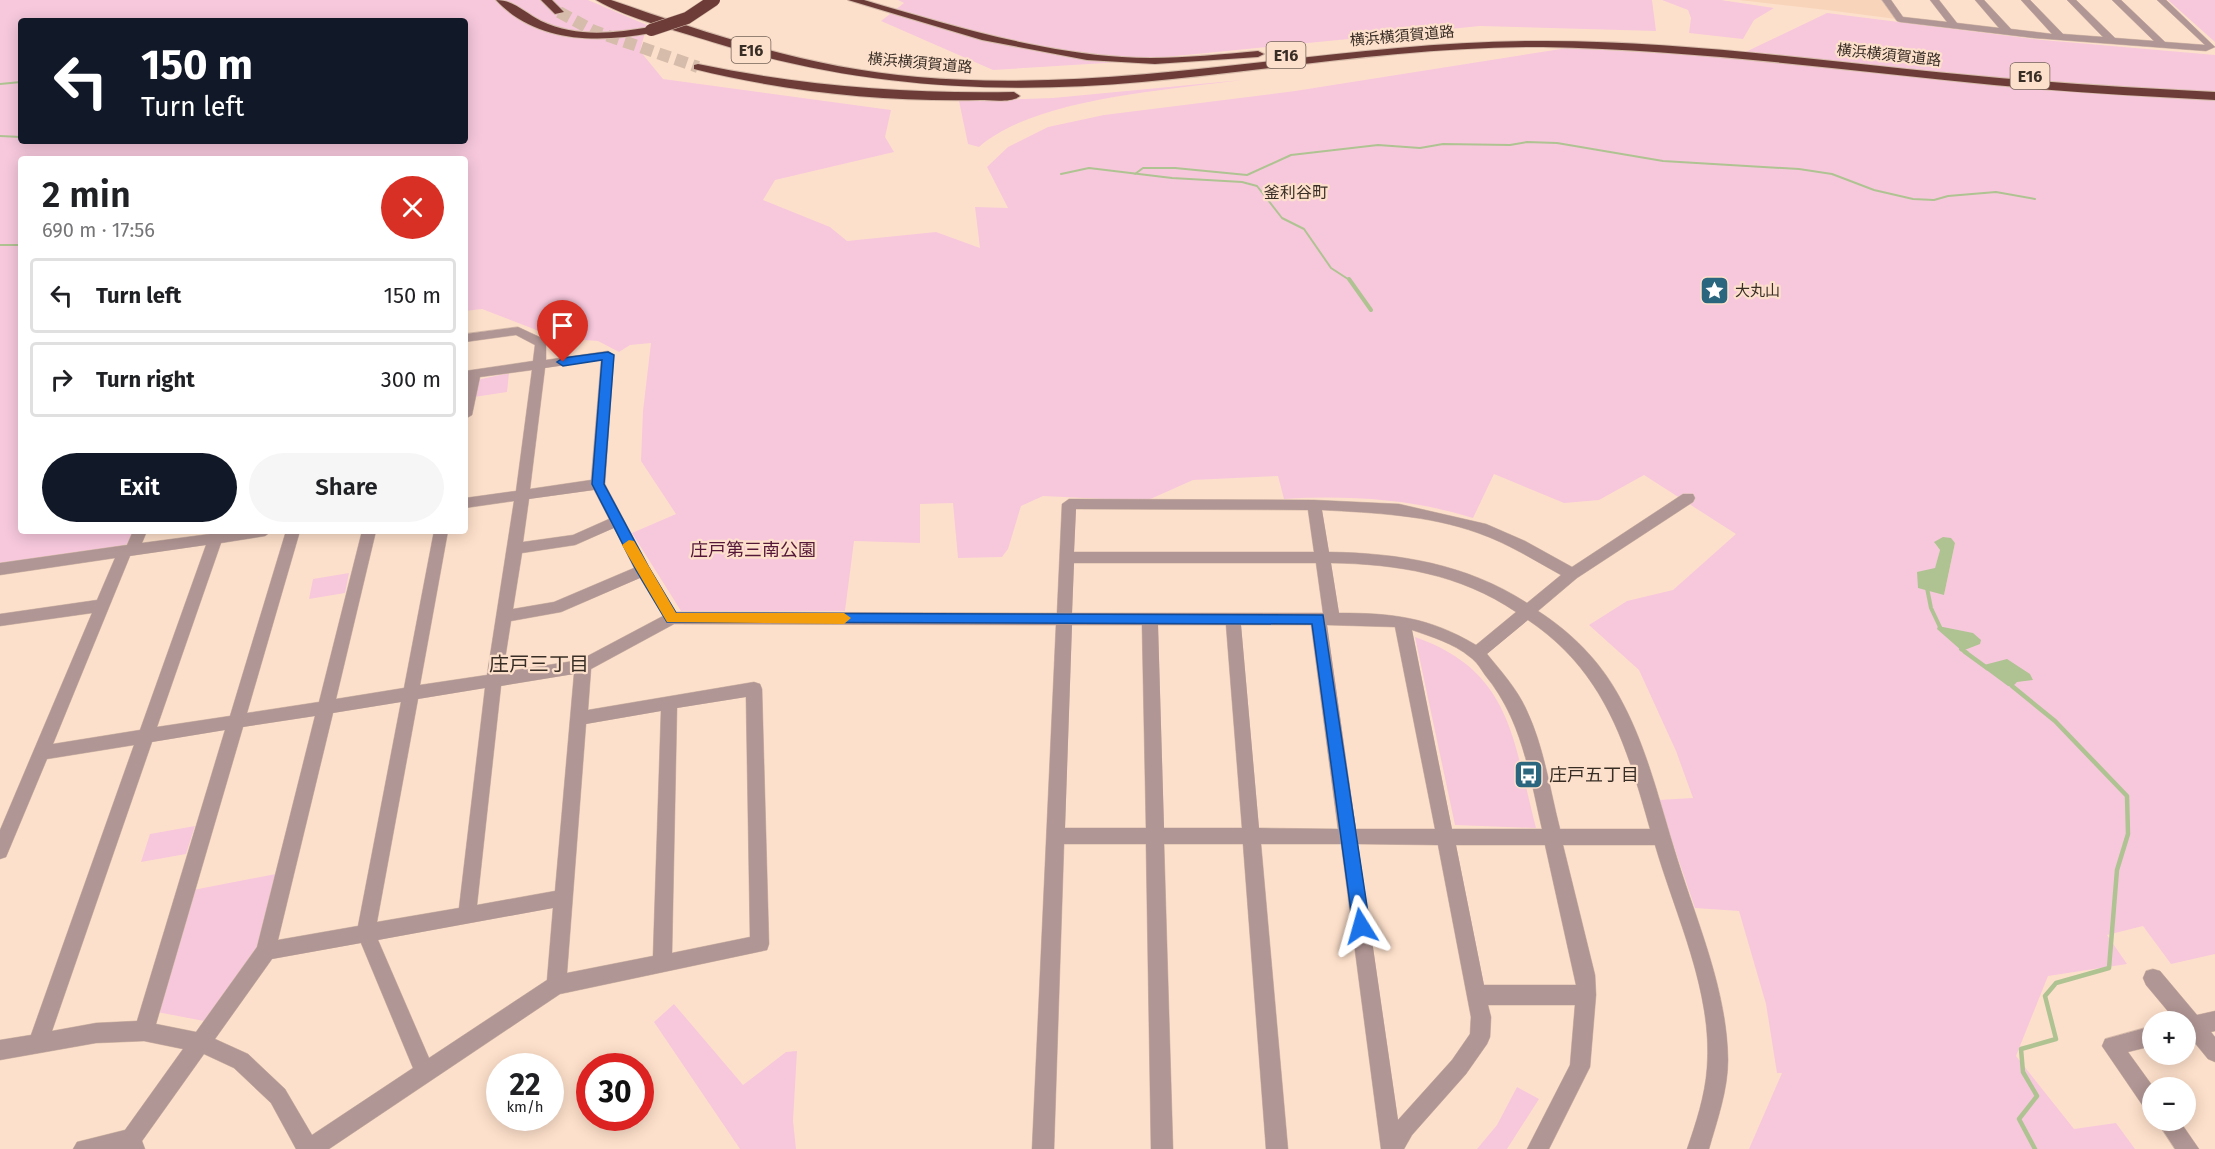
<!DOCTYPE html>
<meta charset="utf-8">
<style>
body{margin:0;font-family:"Fira Sans","Noto Sans JP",sans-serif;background:#f6f6f6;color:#202124;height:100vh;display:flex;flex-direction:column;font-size:22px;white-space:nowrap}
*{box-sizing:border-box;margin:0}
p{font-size:20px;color:#757577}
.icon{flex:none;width:33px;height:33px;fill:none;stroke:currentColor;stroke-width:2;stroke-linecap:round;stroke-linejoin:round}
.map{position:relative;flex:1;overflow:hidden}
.side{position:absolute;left:18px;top:156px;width:450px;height:378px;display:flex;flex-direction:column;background:#fff;border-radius:6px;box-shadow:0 3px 15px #0003}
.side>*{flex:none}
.hud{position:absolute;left:18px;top:18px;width:450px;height:126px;border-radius:6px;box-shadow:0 3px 15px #0003;background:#111827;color:#fff;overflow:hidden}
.buttons{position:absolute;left:2142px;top:1011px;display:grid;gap:12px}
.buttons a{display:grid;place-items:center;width:54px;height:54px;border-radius:50%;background:#fff;box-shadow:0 3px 15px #0003;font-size:30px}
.speed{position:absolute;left:486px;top:1053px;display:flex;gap:12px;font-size:30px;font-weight:700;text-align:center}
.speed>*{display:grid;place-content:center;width:78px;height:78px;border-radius:50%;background:#fff;box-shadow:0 3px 15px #0003;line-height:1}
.speed small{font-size:15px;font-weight:400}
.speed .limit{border:9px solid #d22;background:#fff;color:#111}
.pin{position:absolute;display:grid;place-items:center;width:51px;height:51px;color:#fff;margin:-62px -26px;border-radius:50% 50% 50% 0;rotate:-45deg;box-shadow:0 0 6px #0007}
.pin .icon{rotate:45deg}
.me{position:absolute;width:66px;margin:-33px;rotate:352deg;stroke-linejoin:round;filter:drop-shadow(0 0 4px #0008)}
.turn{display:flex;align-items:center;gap:21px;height:126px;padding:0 24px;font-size:27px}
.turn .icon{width:78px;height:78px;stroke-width:2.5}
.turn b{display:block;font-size:42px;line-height:51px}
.round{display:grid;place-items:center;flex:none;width:63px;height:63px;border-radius:32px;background:#f6f6f6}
.headline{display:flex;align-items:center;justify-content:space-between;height:102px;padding:0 24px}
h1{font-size:36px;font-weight:600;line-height:45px}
.action{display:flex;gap:12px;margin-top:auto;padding:12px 24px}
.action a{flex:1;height:69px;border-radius:36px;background:#111827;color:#fff;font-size:24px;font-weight:600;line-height:69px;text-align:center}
.action a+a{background:#f6f6f6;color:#202124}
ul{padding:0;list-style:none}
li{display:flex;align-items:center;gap:18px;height:75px;margin:0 12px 9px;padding:0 12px;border:3px solid #e0e0e0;border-radius:6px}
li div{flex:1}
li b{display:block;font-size:22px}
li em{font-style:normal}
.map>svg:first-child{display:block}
</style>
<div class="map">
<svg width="2215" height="1149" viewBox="0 0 2215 1149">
<rect width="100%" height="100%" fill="#fde0cb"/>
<path fill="#f8d4bb" d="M1739,0H1881L1896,19L1827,10Z"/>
<path fill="#f7c8dc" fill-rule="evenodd" d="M0,0H588L647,25L640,51L663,79L891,110L885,137L894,152L775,180L763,200L830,227L847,241L936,232L980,248L975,207L1008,208L987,167L1008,147L1048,127L1104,115L1295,91L1567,48L1735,57L1827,13L2043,40L2215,55V954L2171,964L2143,926L2107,935L2127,964L2048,976L2016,1056L2074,1129L2116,1123L2135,1149H1749L1782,1073H1777L1766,1004L1739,911L1695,908L1658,800L1693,798L1676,751L1639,670L1589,625L1627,601L1673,590L1736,534L1644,475L1599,500L1564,503L1494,474L1473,518C1412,499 1348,495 1284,499L1278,476L1193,480L1146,501L1043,496L1021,506L1008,549L1002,557L958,558L953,503L920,504V543L854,541L845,611H681L632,533L676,514L641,461L643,411L651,343L630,345L619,352L598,341L557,338L482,309L465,311V159H21V531H133L128,543L120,548L0,565ZM21,21H465V141H21ZM1955,543L1944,595L1931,570L1935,569L1940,550L1935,544Z
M898,0H1652L1656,31L1480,26L1105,63L993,70L881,21L904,3Z
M1662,0H1721L1774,8L1754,20L1743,39L1689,33L1691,18L1688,10Z
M2168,0H2215V42Z
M1242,80C1169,90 1034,98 979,147L968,144L959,101L1053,98Z
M509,373L507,392L474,397L477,380Z
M349,573L345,593L309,599L313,579Z
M1415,637C1512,671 1513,740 1536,828L1455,825Z
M195,826L186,854L141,862L150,834Z
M276,874L261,942L204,1021L157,1012L193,890Z
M674,1004L743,1085L786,1052L797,1051L793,1121L796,1149H740L654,1022Z
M1517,1087L1539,1099L1507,1149H1477L1497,1125Z"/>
<path fill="#afc392" d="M1943,537L1951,538L1955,543L1944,595L1918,588L1917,572L1935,568L1940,550L1934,542Z
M1938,626L1973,633L1981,640L1980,644L1962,651L1937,629Z
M2007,659L2030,674L2033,680L2017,682L2012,687L2008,686L1985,669L1984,665Z"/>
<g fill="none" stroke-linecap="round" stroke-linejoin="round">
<path stroke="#afc392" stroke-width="2" d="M0,84L21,82
M0,136L21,137
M1061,174L1089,168L1172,178L1242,182L1257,186L1282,218L1304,229L1331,268L1351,281
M1135,174L1143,168H1175L1247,175L1291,155L1378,145L1420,148L1443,144L1510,145L1527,142L1557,143L1663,161L1799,169L1832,174L1874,190L1913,199L1934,200L1948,196L1996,192L2035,199
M0,245H21"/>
<path stroke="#afc392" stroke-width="4" d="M1349,279L1371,310
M1927,588L1931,608L1940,627
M1961,649L1967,653"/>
<path stroke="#afc392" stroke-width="4.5" d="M1965,652L1987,668
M2012,686L2055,721L2127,796L2128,834L2117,870L2109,968L2056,983L2045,996L2056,1039L2021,1049L2023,1072L2037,1096L2019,1119L2035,1149"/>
<path stroke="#d6bcaa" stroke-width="12" stroke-dasharray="12 6" stroke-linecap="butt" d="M559,12L594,31L698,67"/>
<defs>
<path id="minor" d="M1882,0H1891L1903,17L1947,22L1930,0H1939L1957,23L1999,28L1975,0H1984L2011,29L2052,34L2021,0H2030L2063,34L2103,37L2067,0H2076L2115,38L2154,41L2112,0H2121L2165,42L2205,45L2157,0H2166L2215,47L2206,51L2034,38L1900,22L1897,21Z
M518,327L546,340V360L608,351L614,355L605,484L649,567L676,612L1057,613L1062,504L1069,499L1314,500L1399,504L1486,524L1525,541L1572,567L1683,494H1693L1695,498L1693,502L1577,578L1538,611C1571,632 1600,661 1619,696C1647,746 1660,804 1677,858C1698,925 1727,990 1728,1060C1728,1090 1717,1121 1709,1149H1687C1696,1123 1705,1096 1707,1068C1713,992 1676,917 1655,845H1563L1595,975L1596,995L1590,1067L1549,1149H1527L1570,1065L1575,1005H1488L1491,1017L1490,1037L1487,1044L1466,1074L1412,1135L1404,1149H1381L1341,844H1261L1288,1149H1266L1243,844H1164L1173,1149H1151L1146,844H1064L1054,1149H1032L1056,625L674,624L591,669L588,710L754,682L760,684L762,689L769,944L767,950L560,994L329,1149H296L271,1103L234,1068L204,1054L142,1141L145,1149H73L77,1142L125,1130L183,1049L144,1041L96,1043L0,1060V1040L31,1035L134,745L47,759L6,857L0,859V830L92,613L0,626V614L97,600L115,558L0,575V563L127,545L133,531H147L142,543L210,534L211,531H272L265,536L221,543L157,727L230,716L286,531H300L247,713L319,702L362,531H376L336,699L404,688L434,531H448L420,685L487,675L514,501L465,508V498L516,491L532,370L480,377L472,415L465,419V371L533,361L535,345L516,335L465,342V334ZM601,360L591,480L530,489L545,368ZM594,490L609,519L573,535L523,542L529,499ZM1076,509L1308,510L1314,552H1074ZM1322,510C1375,513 1428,515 1478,533C1507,543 1534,560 1561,575L1527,603C1467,564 1399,553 1329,552ZM614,528L634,568L554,602L513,609L522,553L575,545ZM206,545L140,730L53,744L130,556ZM1074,563H1316L1323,613H1072ZM1331,563C1397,564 1460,574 1516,612L1476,645C1429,617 1392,613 1339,613ZM640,578L663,616L580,660L503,672L511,621L561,612ZM1528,620C1605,672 1626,744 1650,829H1560C1550,790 1544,747 1527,711C1518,690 1501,671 1487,654ZM1072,625H1142L1146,828H1065ZM1158,625H1226L1242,828H1164ZM1241,625H1311L1338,829L1259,828ZM1327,625L1395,627L1435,829H1356ZM1412,630C1432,637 1453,643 1470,657C1476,661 1481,669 1485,675C1522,720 1529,773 1542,829H1452ZM574,674L555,891L477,905L501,686ZM485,688L459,908L377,922L418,699ZM746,697L750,937L672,953L677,708ZM401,702L358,926L278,940L333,713ZM661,711L653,956L567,973L586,724ZM315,716L257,947L196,1032L156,1024L243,727ZM225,730L137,1021L96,1023L52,1031L152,742ZM1358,844L1438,845L1471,1017L1470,1034L1452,1060L1398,1120ZM1456,845H1545L1576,985H1484ZM553,908L547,980L429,1058L378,940ZM361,943L413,1068L312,1135L285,1089L248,1054L215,1039L272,959Z
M2153,969L2160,971L2197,1015L2215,1011V1031L2211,1032L2215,1037V1062L2208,1059L2190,1037L2186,1038V1022H2177L2146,985L2143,978L2146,971Z
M2152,1026V1046L2128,1052L2154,1088L2152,1112L2145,1109L2102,1046L2105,1039Z
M2156,1120H2179L2199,1149H2175Z"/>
<path id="highway" d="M496,0C514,0 525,13 541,21C577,38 614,33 651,27L657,30L651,33C598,43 536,43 496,0Z
M541,0H552L564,12L555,14Z
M596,0H611C712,35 811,68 918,77C1125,95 1328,42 1534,41C1659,40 1783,56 1907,69C2009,80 2112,87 2215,92V100C2141,96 2067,92 1994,85C1843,70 1694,50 1543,47C1409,46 1275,70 1142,82C999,95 857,87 719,44C685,33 625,18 596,0Z
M848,0H864C949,25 1034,51 1122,57C1167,60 1213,55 1258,51L1264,54L1258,57L1155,64L1087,60L982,40Z
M698,64C803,86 907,94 1014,92L1020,96C1012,103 991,100 980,100C885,102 787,92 694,69V65Z"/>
</defs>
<use href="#minor" stroke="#d6bcaa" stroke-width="1"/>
<use href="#highway" stroke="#d6bcaa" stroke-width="2"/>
<use href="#minor" fill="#b09694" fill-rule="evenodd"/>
<use href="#highway" fill="#6d3c39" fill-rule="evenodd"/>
<defs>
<path id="highway-bridge" d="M651,30L687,18L714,0"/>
</defs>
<use href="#highway-bridge" stroke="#d6bcaa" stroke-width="13" stroke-linecap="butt"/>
<use href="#highway-bridge" stroke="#6d3c39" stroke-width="12"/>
</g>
<path fill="#1a73e8" stroke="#114b97" stroke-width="1.5" d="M608,352L614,355L604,484L649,568L676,613L1323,615L1370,926L1367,931L1361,934L1355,931L1353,926L1312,624L667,622L636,570L592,484L602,360L563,366L557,362L563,358Z"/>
<path fill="#f59e0b" d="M629,540L634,541L676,613H844L851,618L844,624L667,622L622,545Z"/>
<defs>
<symbol id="sight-square" viewBox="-11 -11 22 22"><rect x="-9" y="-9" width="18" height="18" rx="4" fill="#2a667e" stroke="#fde0cb"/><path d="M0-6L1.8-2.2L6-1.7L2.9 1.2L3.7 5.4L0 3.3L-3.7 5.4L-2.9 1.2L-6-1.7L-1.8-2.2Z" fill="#fff"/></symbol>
<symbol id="bus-square" viewBox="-11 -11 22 22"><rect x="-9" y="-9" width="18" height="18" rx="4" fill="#2a667e" stroke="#fde0cb"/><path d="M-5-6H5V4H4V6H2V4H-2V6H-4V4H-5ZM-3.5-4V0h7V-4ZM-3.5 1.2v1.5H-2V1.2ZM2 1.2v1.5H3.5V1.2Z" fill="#fff"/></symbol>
</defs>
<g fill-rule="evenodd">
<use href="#sight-square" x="1698" y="274" width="33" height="33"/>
<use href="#bus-square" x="1512" y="758" width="33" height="33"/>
</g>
<g text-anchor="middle" stroke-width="4.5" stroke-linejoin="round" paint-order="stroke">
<g font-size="15" fill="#392e26" stroke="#fde0cb">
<text transform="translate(1402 36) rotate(-5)" y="5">横浜横須賀道路</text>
<text transform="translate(1889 55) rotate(6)" y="5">横浜横須賀道路</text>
<text transform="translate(920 63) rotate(5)" y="5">横浜横須賀道路</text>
</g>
<g font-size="15" fill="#392e26" stroke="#fde0cb" text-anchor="start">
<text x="1735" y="296">大丸山</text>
</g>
<g fill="#fde0cb" stroke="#746358" stroke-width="1.5">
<rect x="731.5" y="37" width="39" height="26" rx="4.5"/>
<rect x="1266.5" y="42" width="39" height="26" rx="4.5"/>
<rect x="2010.5" y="63" width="39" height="26" rx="4.5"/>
</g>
<g font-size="16" font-weight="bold" fill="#392e26">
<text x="751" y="56">E16</text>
<text x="1286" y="61">E16</text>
<text x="2030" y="82">E16</text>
</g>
<g font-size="16" fill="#392e26" stroke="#fde0cb">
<text x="1296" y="198">釜利谷町</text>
</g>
<g font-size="18" fill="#551739" stroke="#fde0cb">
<text x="753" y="556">庄戸第三南公園</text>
</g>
<g font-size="18" fill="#392e26" stroke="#fde0cb" text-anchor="start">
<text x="1549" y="781">庄戸五丁目</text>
</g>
<g font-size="20" fill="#392e26" stroke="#fde0cb">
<text x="539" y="671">庄戸三丁目</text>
</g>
</g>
</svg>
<div class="buttons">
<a>+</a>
<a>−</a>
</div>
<div class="speed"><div>22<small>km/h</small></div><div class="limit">30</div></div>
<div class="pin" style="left:563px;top:362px;background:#d93025"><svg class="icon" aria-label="arrive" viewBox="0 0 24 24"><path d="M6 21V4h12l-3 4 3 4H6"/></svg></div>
<svg class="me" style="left:1361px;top:926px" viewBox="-20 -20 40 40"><path d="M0-17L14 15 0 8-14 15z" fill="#1a73e8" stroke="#fff" stroke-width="4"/></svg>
<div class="hud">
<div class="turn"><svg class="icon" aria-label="left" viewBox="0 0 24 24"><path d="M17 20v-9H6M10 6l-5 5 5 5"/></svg><div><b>150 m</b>Turn left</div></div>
</div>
<section class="side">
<div class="headline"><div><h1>2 min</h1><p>690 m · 17:56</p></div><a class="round" style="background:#d93025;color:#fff"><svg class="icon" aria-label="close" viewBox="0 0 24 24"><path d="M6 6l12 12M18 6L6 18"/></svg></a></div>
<ul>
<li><svg class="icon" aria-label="left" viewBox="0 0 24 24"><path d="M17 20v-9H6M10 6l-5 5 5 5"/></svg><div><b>Turn left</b></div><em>150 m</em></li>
<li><svg class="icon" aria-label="right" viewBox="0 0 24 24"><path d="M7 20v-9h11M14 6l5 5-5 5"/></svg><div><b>Turn right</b></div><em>300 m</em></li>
</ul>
<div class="action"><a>Exit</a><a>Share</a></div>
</section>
</div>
